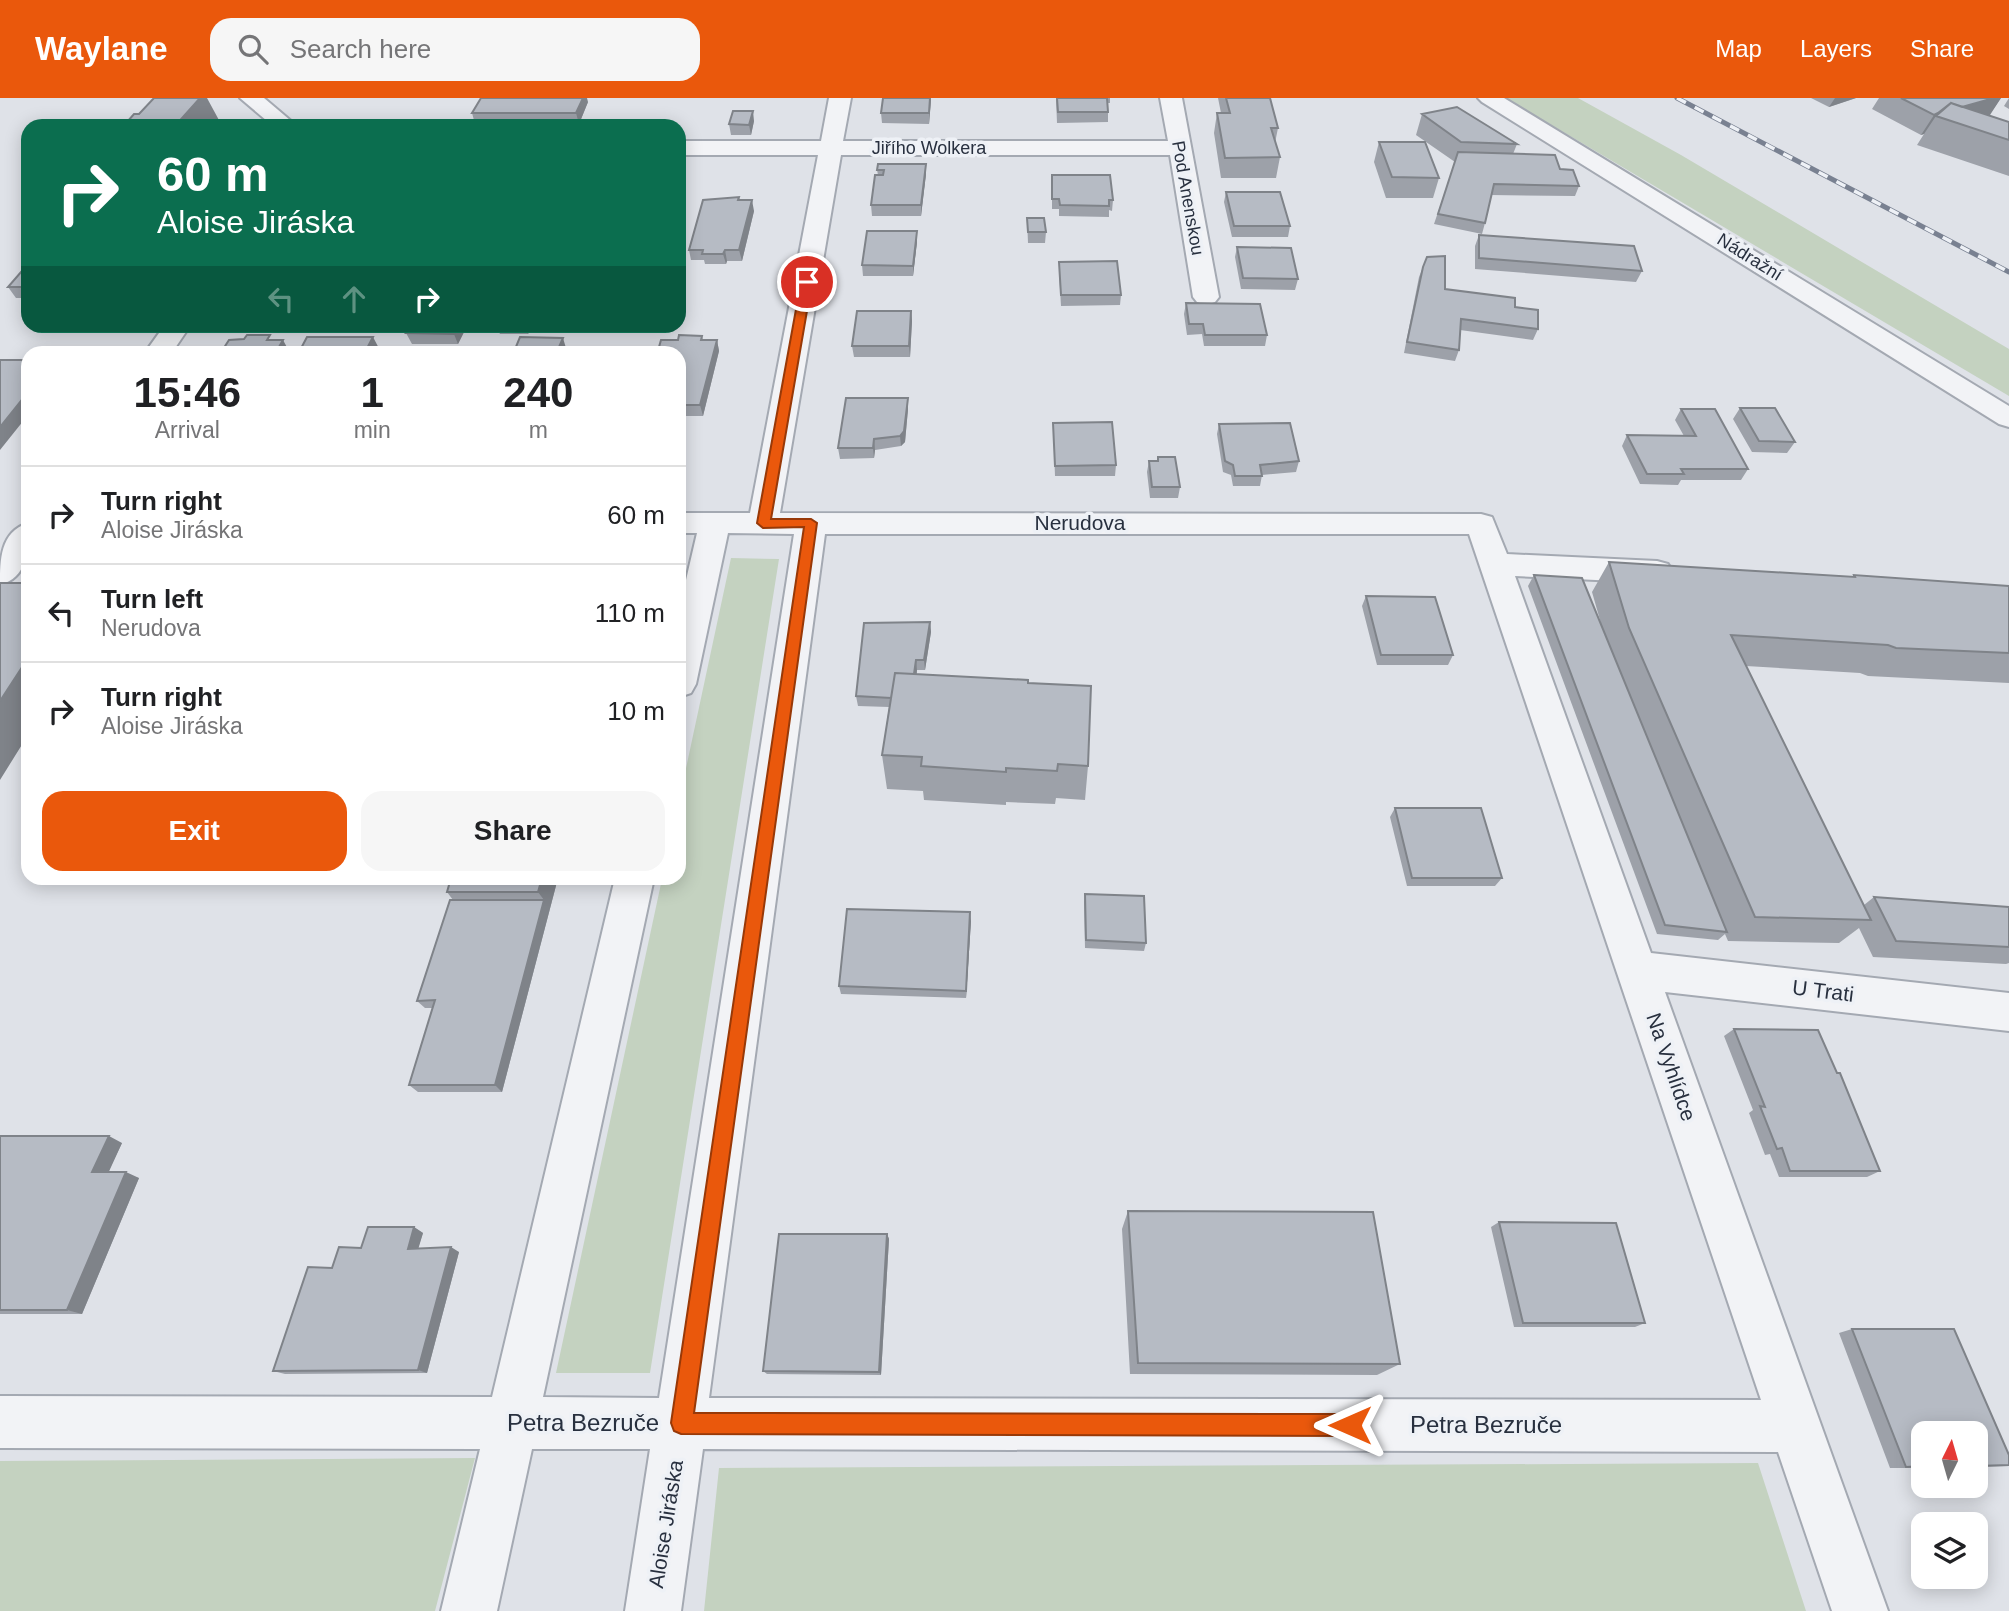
<!DOCTYPE html>
<meta charset="utf-8">
<style>
body{margin:0;font-family:Helvetica,sans-serif;background:#f6f6f6;color:#202124;height:100vh;display:flex;flex-direction:column;font-size:26px;white-space:nowrap}
*{box-sizing:border-box;margin:0}
p{font-size:23px;color:#757577}
.icon{flex:none;width:38px;height:38px;fill:none;stroke:currentColor;stroke-width:2;stroke-linecap:round;stroke-linejoin:round}
.map{position:relative;flex:1;overflow:hidden}
.sheet{position:absolute;left:21px;top:248px;width:665px;height:539px;display:flex;flex-direction:column;background:#fff;border-radius:21px;box-shadow:0 4px 18px #0003}
.sheet>*{flex:none}
.top-card{position:absolute;left:21px;top:21px;width:665px;height:214px;border-radius:21px;box-shadow:0 4px 18px #0003;background:#0b6e4f;color:#fff;overflow:hidden}
.needle{width:46px;rotate:5deg}
.controls{position:absolute;left:1911px;top:1323px;display:grid;gap:14px}
.controls a{display:grid;place-items:center;width:77px;height:77px;border-radius:14px;background:#fff;box-shadow:0 4px 18px #0003;font-size:35px}
.pin{position:absolute;display:grid;place-items:center;width:60px;height:60px;color:#fff;margin:-30px;border:4px solid #fff;border-radius:50%;box-shadow:0 2px 7px #0007}
.me{position:absolute;width:77px;margin:-38px;rotate:270deg;stroke-linejoin:round;filter:drop-shadow(0 0 5px #0008)}
.turn{display:flex;align-items:center;gap:24px;height:147px;padding:0 21px;font-size:32px}
.turn .icon{width:91px;height:91px;stroke-width:2.5}
.turn b{display:block;font-size:49px;line-height:60px}
.lanes{display:flex;align-items:center;height:66px;padding:0 21px;background:#0003;justify-content:center;gap:35px;direction:ltr}
.lanes .off{opacity:.35}
.eta{display:flex;justify-content:space-evenly;align-items:center;height:119px;text-align:center}
.eta b{font-size:42px;font-weight:600;line-height:49px}
.action{display:flex;gap:14px;margin-top:auto;padding:14px 21px}
.action a{flex:1;height:80px;border-radius:21px;background:#ea580c;color:#fff;font-size:28px;font-weight:600;line-height:80px;text-align:center}
.action a+a{background:#f6f6f6;color:#202124}
ul{padding:0;list-style:none}
li{display:flex;align-items:center;gap:21px;height:98px;padding:0 21px;border-top:2px solid #e0e0e0}
li div{flex:1}
li b{display:block;font-size:26px}
li em{font-style:normal}
header{display:flex;align-items:center;gap:42px;box-sizing:border-box;height:98px;padding:0 35px;background:#ea580c;color:#fff}
header strong{font-size:33px}
nav{display:flex;gap:38px;margin-inline-start:auto;font-size:24px}
.search{width:490px;height:63px;background:#f6f6f6;display:flex;align-items:center;gap:18px;box-sizing:border-box;padding:0 24px;border-radius:21px;color:#757577;font-size:26px}
.map>svg:first-child{display:block}
</style>
<header>
<strong>Waylane</strong>
<div class="search"><svg class="icon" aria-label="search" viewBox="0 0 24 24"><circle cx="10" cy="10" r="6"/><path d="M15 15l6 6"/></svg>Search here</div>
<nav><a>Map</a><a>Layers</a><a>Share</a></nav>
</header>
<div class="map">
<svg width="2009" height="1513" viewBox="0 0 2009 1513">
<rect width="100%" height="100%" fill="#dfe2e8"/>
<path fill="#c4d2c0" d="M1506,0H1578L1681,57L2009,251V298Z
M731,460L779,461L650,1275H556L662,781L679,780V703Z
M475,1360L435,1513H0V1363Z
M1758,1365L1806,1513H704L719,1370Z"/>
<g fill="none" stroke-linecap="round" stroke-linejoin="round">
<defs>
<path id="minor" d="M240,0H264L297,28H273Z
M829,0H851L843,43H1168L1160,0H1182L1219,199L1215,204L1206,207L1197,204L1193,199L1170,57H841L780,415L1481,416L1492,419L1507,456L1657,463L1668,466L1673,474L1668,482L1657,485L1515,478L1651,855L2009,895V933L1665,894L1888,1513H1832L1778,1354L703,1351L681,1513H625L650,1351H532L497,1513H441L480,1351L0,1350V1298L492,1299L615,780H654L543,1299L659,1300L794,436L728,435L696,586L691,595L679,599V512L697,435H679V415H750L818,57H679V43H821ZM825,436H1469L1761,1302L709,1300Z
M1478,0H1504L2009,308V329L1999,326L1482,4Z
M164,228H190L171,256H144Z
M28,425C28,451 29,479 0,487C0,462 0,434 28,425Z"/>
</defs>
<use href="#minor" stroke="#a4a9b2" stroke-width="4"/>
<use href="#minor" fill="#f2f3f6" fill-rule="evenodd"/>
<defs>
<path id="rail" d="M1677,0L2009,174"/>
</defs>
<use href="#rail" stroke="#798191" stroke-width="5"/>
<use href="#rail" stroke="#eef1f6" stroke-width="3.5" stroke-dasharray="10" stroke-linecap="butt"/>
</g>
<path fill="#9da1a9" d="M883,0H931L929,26L882,25L881,15Z
M1056,0H1110V5H1107L1108,14V24L1057,25Z
M1218,0H1270L1278,30L1275,45L1280,59L1276,80H1221L1214,35L1217,15H1221Z
M1811,0H1856L1829,9Z
M1879,0H2001L1989,17L2009,24V78L1917,47L1924,36L1921,37L1872,11Z
M2009,0V11L2004,8Z
M588,4L579,26H475L472,15Z
M1422,16L1517,46L1513,56L1560,71L1579,88L1575,98L1491,97L1485,125L1482,136L1434,126L1455,64L1416,37Z
M754,23L751,37H731L729,26Z
M1379,44L1439,80L1433,100H1386L1374,64Z
M926,66V76L921,118H872L871,107L878,77L877,72Z
M1052,77L1113,102L1112,113L1109,112V119L1059,118V111H1052Z
M1226,94L1290,128L1288,139H1232L1224,104Z
M739,99L740,102L754,113L742,163H727L726,166H705L704,162H691L689,152Z
M1027,120L1046,134L1045,145H1028Z
M917,133V144L913,178H863L862,167Z
M1479,137L1642,173L1636,184L1475,171V148Z
M1237,149L1298,181L1295,192L1241,191L1235,159Z
M1059,164L1121,197L1120,207L1061,208L1059,174Z
M28,166V200H16L8,189Z
M1423,169L1445,191L1538,231L1533,242L1460,232L1459,252L1455,263L1404,255L1419,179Z
M1186,205L1267,237L1265,248H1204L1202,236L1187,237L1184,216Z
M911,213L912,223L910,259H854L852,248Z
M411,228H532L528,236H500L497,231L466,230L458,246H412L406,235Z
M702,238L703,242H717L719,253L703,318H686L685,323H679V256L678,242Z
M1740,310L1795,344L1787,355L1752,354L1733,321Z
M908,311L905,344L901,348L875,352L874,360L840,361L838,350Z
M1681,311L1748,371L1741,382H1681L1678,387L1640,386L1622,348L1627,337L1684,338L1675,322Z
M1053,325L1116,367L1115,378H1055Z
M1219,326L1299,363L1296,374L1262,377L1260,388H1233L1231,377L1223,374L1217,336Z
M1158,359L1180,389L1178,400H1150L1147,374L1149,363H1157Z
M1609,464L1852,479L1854,477L2009,488V585L1868,578L1860,575L1746,568L1864,807L1874,799L2009,809V865L2006,866L1873,859L1859,830L1839,845L1728,843L1725,836L1718,842L1657,836L1528,488L1534,477L1602,529L1592,494Z
M1366,498L1453,557L1448,567H1377L1362,508Z
M930,524L931,534L925,572H917V576L1028,585L1088,668L1085,702L1056,700L1055,706L1006,704V707L924,702L923,693L887,691L882,657L889,609L858,608L856,598Z
M1395,710L1502,780L1495,788H1407L1390,719Z
M558,780L502,994H418L409,987L433,910H425L417,903L453,802L447,794Z
M1085,796L1146,845L1144,853L1085,850L1084,804Z
M971,823L966,900L841,896L839,888Z
M1734,931L1880,1073L1867,1079H1779L1770,1056L1765,1057L1749,1015L1753,1012L1724,938Z
M0,1038L122,1045L108,1074L139,1080L82,1216H0Z
M1128,1113L1400,1266L1377,1277L1130,1276L1122,1131Z
M1499,1124L1645,1225L1635,1229H1514L1491,1129Z
M414,1129L423,1135L418,1150L459,1154L427,1275L285,1276L273,1273L361,1150Z
M887,1136L889,1141L881,1277L767,1276L763,1273Z
M1852,1231H1954L2009,1357V1367H1996L2009,1368L1976,1369V1335H1923V1370H1890L1839,1235Z"/>
<path fill="#7f8389" d="M200,0H207L220,24L217,28H175Z
M583,0H587L588,4L579,26L576,15Z
M930,0H931L929,26V15Z
M1835,0H1856L1829,9Z
M1994,0H2001L1990,17L1936,18L1924,36L1921,37L1934,17Z
M753,13L754,23L751,37L749,27Z
M926,66V76L921,118V107Z
M752,102L754,113L742,163L739,152Z
M917,133V144L913,178V168Z
M725,152L727,163L726,166L723,156Z
M911,213L912,223L910,259L909,248Z
M458,228H465L466,230L458,246L454,236Z
M525,228H532L528,236Z
M373,239L382,256H364Z
M563,240L566,250L565,256H556Z
M283,242L289,253L288,256H275Z
M717,242L719,253L703,318L700,307Z
M28,294V317L0,352V329Z
M908,300V311L905,344L901,348L900,338Z
M683,307L686,318L685,323L682,312Z
M874,341L875,352L874,360L873,350Z
M930,524L931,534L925,572L924,562Z
M28,560V637L0,682V603Z
M916,562L917,572L911,611L910,601Z
M542,780H558L502,994L495,987L544,802L538,794Z
M970,814L971,823L966,900V893Z
M109,1038L122,1045L106,1080L92,1074Z
M126,1074L139,1080L82,1216L67,1212Z
M414,1129L423,1135L417,1155L408,1151Z
M887,1136L889,1141L881,1277L879,1274Z
M451,1149L459,1154L427,1275L418,1272Z"/>
<path fill="#b6bbc4" stroke="#7f8389" stroke-width="2" d="M154,0H200L175,28H127L132,24H127L134,16H139Z
M481,0H583L576,15H472Z
M883,0H930L929,15H881Z
M1057,0H1107L1108,14H1058Z
M1226,0H1270L1278,30H1271L1280,59L1225,60L1217,15H1230Z
M1901,0H1994L1962,9L1951,5L1938,15L1934,17Z
M1951,5L2009,24V42L1936,18Z
M1457,9L1517,46L1461,44L1422,16Z
M733,13H753L749,27L729,26Z
M1379,44H1425L1439,80L1392,79Z
M1458,54L1555,57L1560,71L1573,72L1579,88L1494,86L1485,125L1438,116Z
M878,66H926L921,107H871L875,77H883L884,72H877Z
M1052,77H1110L1113,102H1109V108L1060,107L1059,101H1052Z
M1226,94H1280L1290,128H1234Z
M739,99L738,102H752L739,152H725L723,156H702L703,152H689L703,102Z
M1027,120H1044L1046,134H1028Z
M867,133H917L913,168L862,167Z
M1479,137L1634,148L1642,173L1479,160Z
M1237,149L1291,150L1298,181L1243,180Z
M1445,158V191L1515,200V209L1538,212V231L1461,221L1459,252L1407,244L1423,169L1427,159Z
M1117,163L1121,197H1061L1059,164Z
M28,166V189H8Z
M1186,205L1260,206L1267,237H1205L1203,226H1189Z
M857,213H911L909,248H852Z
M411,228H458L454,236L406,235Z
M247,237H270L267,242H283L275,256H220L229,242L244,241Z
M679,237L702,238L701,242H717L700,307H683L682,312H679V256H657L661,242H678Z
M307,239H373L364,256H298Z
M520,239L563,240L556,256H513Z
M621,254L620,256H603V255Z
M0,262H28V294L0,329Z
M846,300H908L904,333L900,338L874,341L873,350H838Z
M1740,310H1775L1795,344L1759,343Z
M1681,311H1715L1748,371H1681L1684,376H1647L1627,337L1696,338Z
M1112,324L1116,367L1055,368L1053,325Z
M1290,325L1299,363L1260,367L1262,378H1235L1233,367L1225,363L1219,326Z
M1158,359H1175L1180,389H1152L1149,363H1158Z
M1609,464L1855,479L1854,477L2009,488V555L1896,550L1888,547L1731,537L1871,822L1755,819L1629,530Z
M1534,477L1582,480L1727,834L1665,827Z
M0,485H28V560L0,603Z
M1366,498L1435,499L1453,557H1381Z
M930,524L924,562H916L914,576L895,575L891,600L856,598L864,525Z
M895,575L1028,582V585L1091,588L1088,668L1058,666L1057,673L1006,670V674L921,668L922,659L882,657Z
M1395,710H1481L1502,780H1412Z
M451,780H542L538,794H447Z
M1085,796L1144,798L1146,845L1086,842Z
M1874,799L2009,809V849L1896,843Z
M450,802H544L495,987H409L435,902L417,903Z
M847,811L970,814L966,893L839,888Z
M1734,931L1818,932L1837,975H1840L1880,1073H1790L1782,1050L1777,1051L1760,1008L1765,1009Z
M0,1038H109L92,1074H126L67,1212H0Z
M1128,1113L1373,1114L1400,1266L1138,1265Z
M1499,1124L1616,1125L1645,1225H1523Z
M368,1129H414L408,1151L451,1149L418,1272L273,1273L308,1169L332,1170L339,1149L361,1150Z
M779,1136H887L879,1274L763,1273Z
M1852,1231H1954L2009,1357V1367L1976,1368V1335H1923V1368L1906,1369Z"/>
<path fill="#ea580c" stroke="#983908" stroke-width="2" d="M807,181L812,184L771,421H811L817,425L694,1315L1350,1316L1357,1319L1361,1327L1357,1335L1350,1338L681,1336L674,1333L671,1325L804,429L763,430L757,425L801,184Z"/>
<g text-anchor="middle" stroke-width="7" stroke-linejoin="round" paint-order="stroke">
<g font-size="18" fill="#28303f" stroke="#eef1f6">
<text x="929" y="56">Jiřího Wolkera</text>
<text transform="translate(1188 100) rotate(80)" y="6">Pod Anenskou</text>
<text transform="translate(1750 159) rotate(32)" y="6">Nádražní</text>
</g>
<g font-size="21" fill="#28303f" stroke="#eef1f6">
<text x="1080" y="432">Nerudova</text>
<text transform="translate(1823 893) rotate(7)" y="7">U Trati</text>
<text transform="translate(1671 969) rotate(71)" y="7">Na Vyhlídce</text>
<text transform="translate(666 1426) rotate(-81)" y="7">Aloise Jiráska</text>
</g>
<g font-size="24" fill="#28303f" stroke="#eef1f6">
<text x="583" y="1333">Petra Bezruče</text>
<text x="1486" y="1335">Petra Bezruče</text>
</g>
</g>
</svg>
<div class="controls">
<a><svg class="needle" viewBox="-14 -14 28 28"><path d="M0-13l5 13h-10z" fill="#e53935"/><path d="M0 13l5-13h-10z" fill="#757577"/></svg></a>
<a><svg class="icon" aria-label="layers" viewBox="0 0 24 24"><path d="M12 4l9 5-9 5-9-5zM3 14l9 5 9-5"/></svg></a>
</div>
<div class="pin" style="left:807px;top:184px;background:#d93025"><svg class="icon" aria-label="arrive" viewBox="0 0 24 24"><path d="M6 21V4h12l-3 4 3 4H6"/></svg></div>
<svg class="me" style="left:1350px;top:1327px" viewBox="-20 -20 40 40"><path d="M0-17L14 15 0 8-14 15z" fill="#ea580c" stroke="#fff" stroke-width="4"/></svg>
<div class="top-card">
<div class="turn"><svg class="icon" aria-label="right" viewBox="0 0 24 24"><path d="M7 20v-9h11M14 6l5 5-5 5"/></svg><div><b>60 m</b>Aloise Jiráska</div></div>
<div class="lanes"><svg class="icon off" aria-label="left" viewBox="0 0 24 24"><path d="M17 20v-9H6M10 6l-5 5 5 5"/></svg><svg class="icon off" aria-label="ahead" viewBox="0 0 24 24"><path d="M12 20V5M6 11l6-6 6 6"/></svg><svg class="icon" aria-label="right" viewBox="0 0 24 24"><path d="M7 20v-9h11M14 6l5 5-5 5"/></svg></div>
</div>
<section class="sheet">
<div class="eta">
<div><b>15:46</b><p>Arrival</p></div>
<div><b>1</b><p>min</p></div>
<div><b>240</b><p>m</p></div>
</div>
<ul>
<li><svg class="icon" aria-label="right" viewBox="0 0 24 24"><path d="M7 20v-9h11M14 6l5 5-5 5"/></svg><div><b>Turn right</b><p>Aloise Jiráska</p></div><em>60 m</em></li>
<li><svg class="icon" aria-label="left" viewBox="0 0 24 24"><path d="M17 20v-9H6M10 6l-5 5 5 5"/></svg><div><b>Turn left</b><p>Nerudova</p></div><em>110 m</em></li>
<li><svg class="icon" aria-label="right" viewBox="0 0 24 24"><path d="M7 20v-9h11M14 6l5 5-5 5"/></svg><div><b>Turn right</b><p>Aloise Jiráska</p></div><em>10 m</em></li>
</ul>
<div class="action"><a>Exit</a><a>Share</a></div>
</section>
</div>
